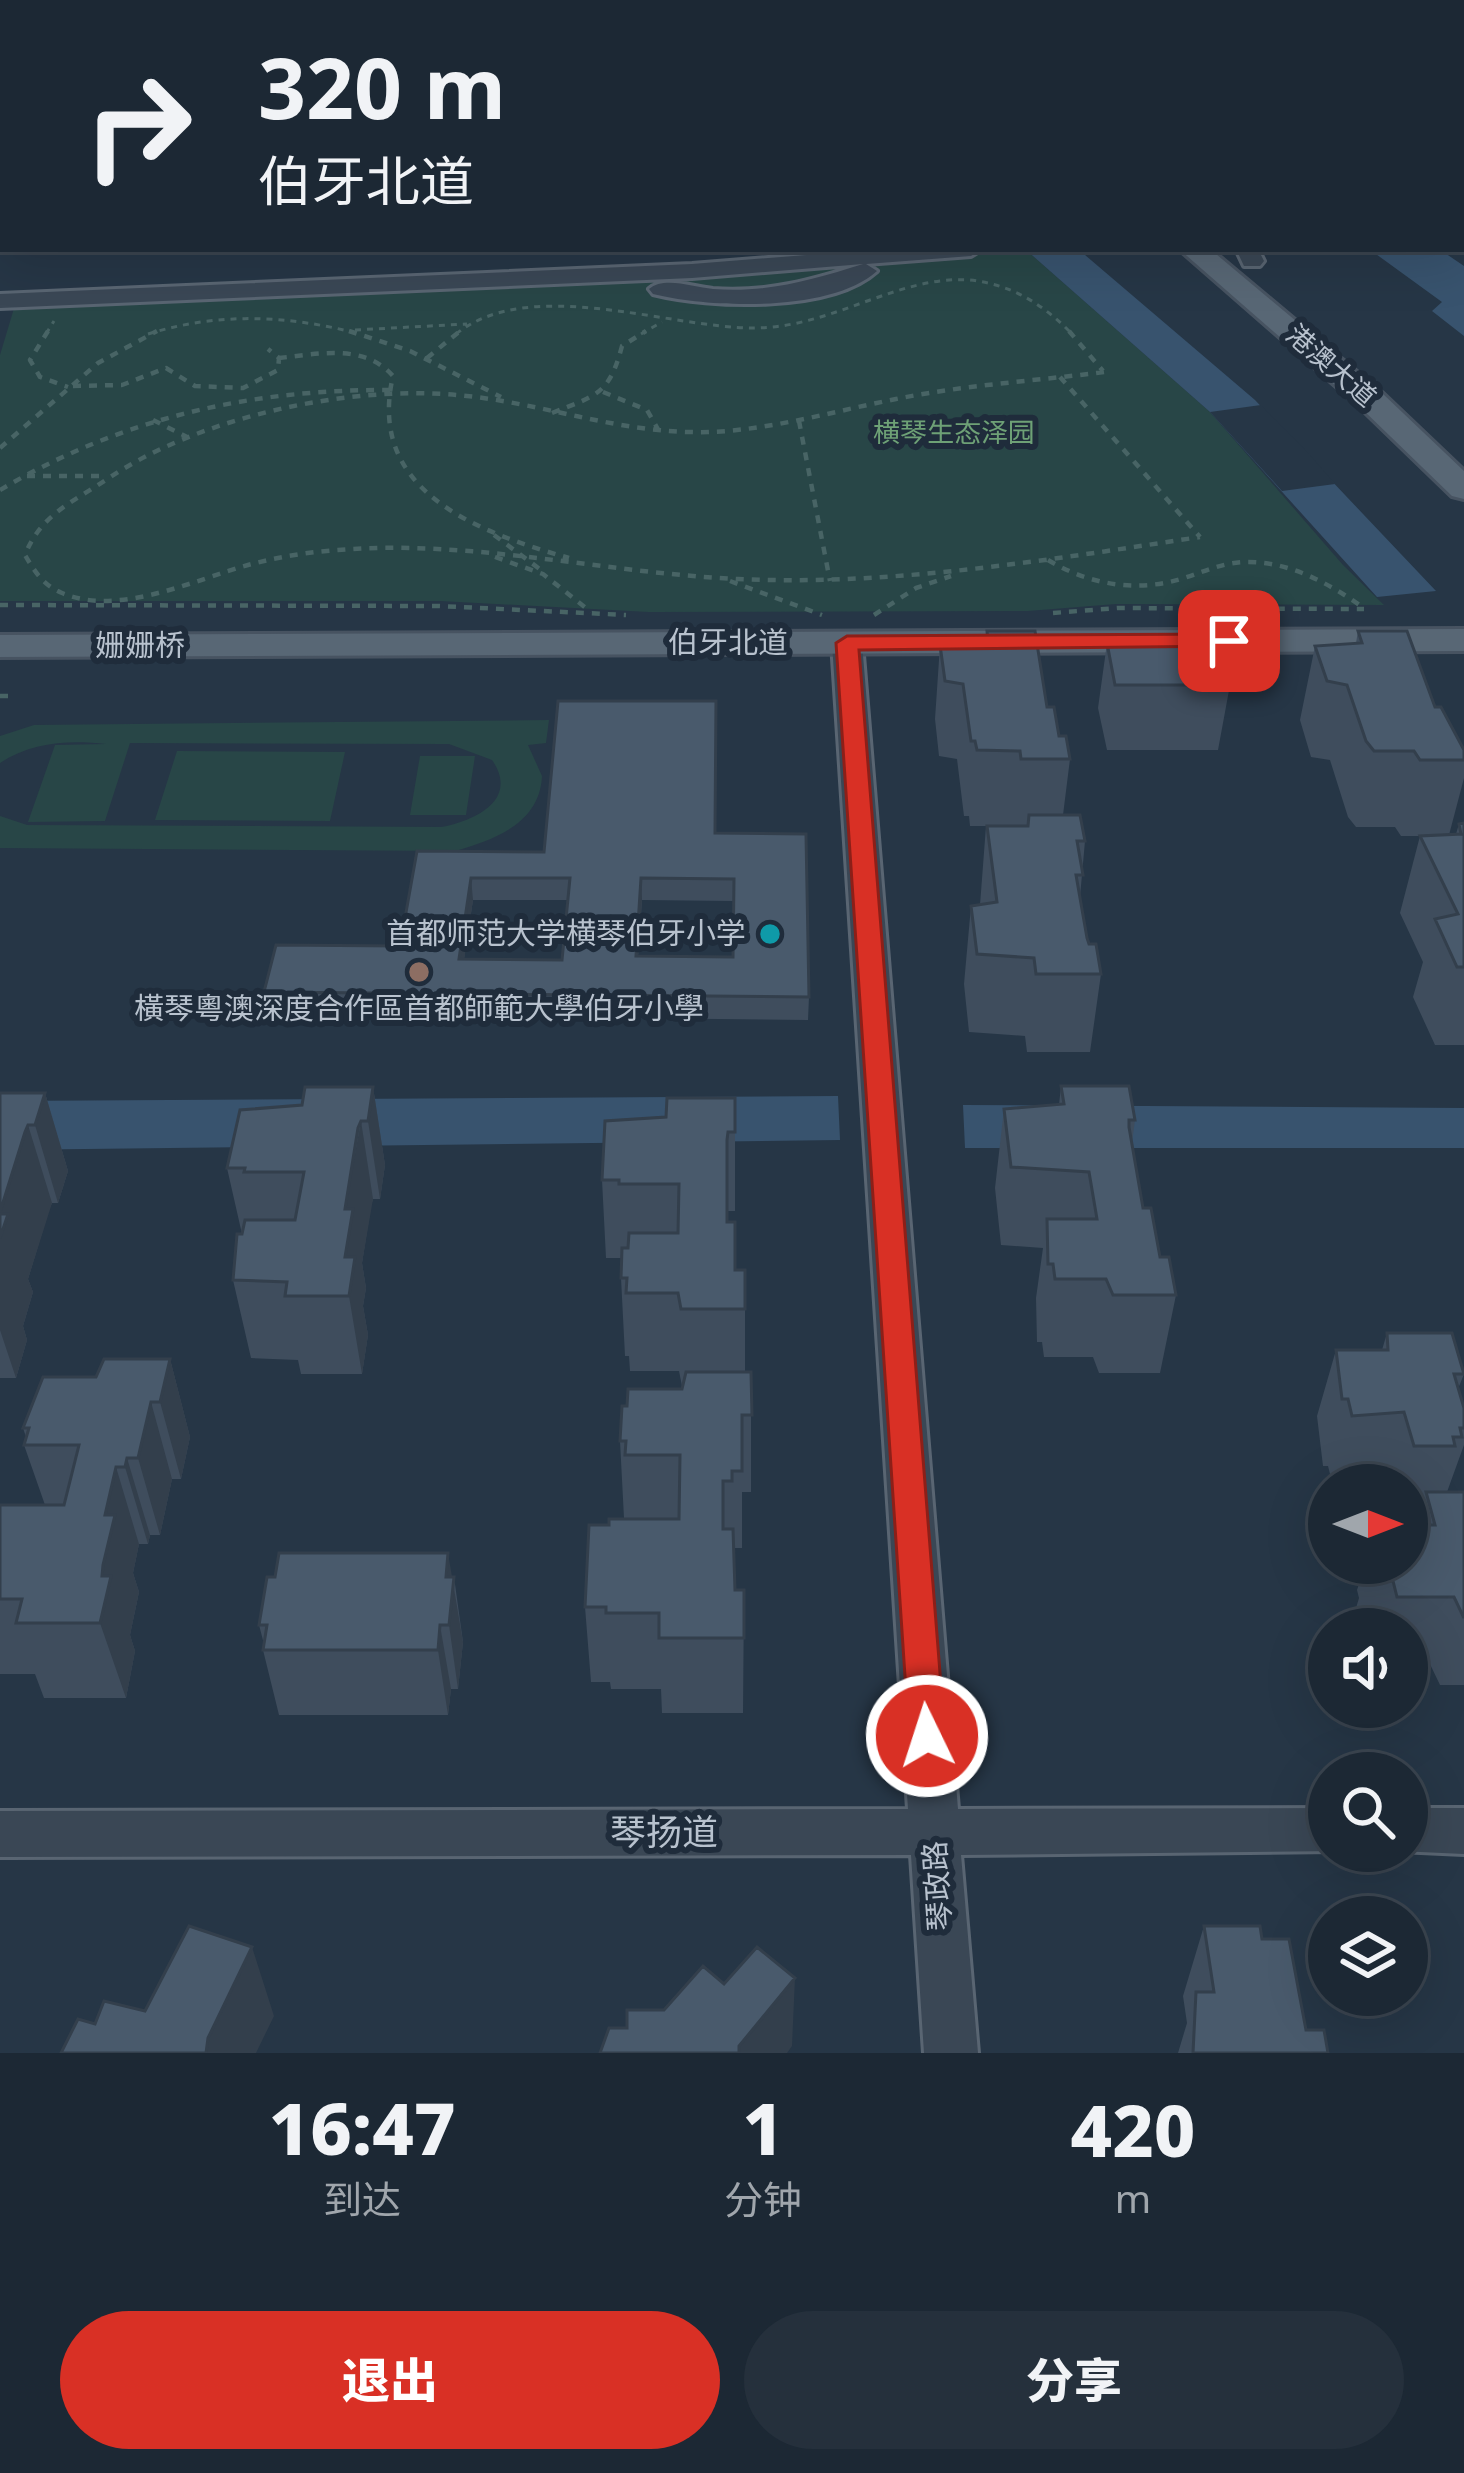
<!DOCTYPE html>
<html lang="zh">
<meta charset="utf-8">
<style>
body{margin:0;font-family:"Noto Sans","Noto Sans SC",sans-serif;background:#25303c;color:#f1f3f6;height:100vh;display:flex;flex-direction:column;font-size:45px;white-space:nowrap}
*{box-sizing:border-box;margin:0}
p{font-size:39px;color:#a0a6ac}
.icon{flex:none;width:66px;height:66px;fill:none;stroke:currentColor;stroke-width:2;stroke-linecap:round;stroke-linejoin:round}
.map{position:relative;height:2053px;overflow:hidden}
.panel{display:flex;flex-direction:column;background:#1c2834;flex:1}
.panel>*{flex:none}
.guide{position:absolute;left:0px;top:0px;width:1464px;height:252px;box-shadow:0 12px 48px #0002,0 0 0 3px #3a444f;background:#1c2834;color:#f1f3f6;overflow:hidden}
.needle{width:78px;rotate:90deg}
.controls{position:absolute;left:1308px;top:1464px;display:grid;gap:24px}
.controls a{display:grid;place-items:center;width:120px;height:120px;border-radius:50%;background:#1c2834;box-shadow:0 12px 48px #0002,0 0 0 3px #3a444f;font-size:60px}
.pin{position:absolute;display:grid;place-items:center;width:102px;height:102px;color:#fff;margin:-51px;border-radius:24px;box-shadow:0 6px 18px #0006}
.me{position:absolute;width:132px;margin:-66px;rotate:356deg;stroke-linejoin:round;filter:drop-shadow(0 0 9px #0008)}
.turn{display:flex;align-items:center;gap:42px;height:252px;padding:0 60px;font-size:54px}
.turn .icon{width:156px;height:156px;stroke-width:2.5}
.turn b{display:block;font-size:84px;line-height:102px}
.eta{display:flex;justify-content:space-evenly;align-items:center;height:204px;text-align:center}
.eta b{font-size:72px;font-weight:800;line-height:84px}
.button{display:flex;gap:24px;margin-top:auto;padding:24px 60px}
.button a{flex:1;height:138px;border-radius:72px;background:#d93025;color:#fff;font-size:48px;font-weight:800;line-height:138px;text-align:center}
.button a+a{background:#25303c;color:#f1f3f6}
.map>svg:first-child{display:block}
</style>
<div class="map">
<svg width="1464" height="2053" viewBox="0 0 1464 2053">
<rect width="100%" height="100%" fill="#263646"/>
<path fill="#284647" d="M1025,249L1210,412L1343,565L1384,605L1116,604L1028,611L649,612L440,601H0V355L15,305L830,265Z
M549,720L546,743L528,745L542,776C540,823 495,840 455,851L0,848V816L27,825L441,827C474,821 520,800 492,760L449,744L130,743L105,821L28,822L55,745L106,744C69,740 32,742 0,763V736L34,725Z
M177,751L345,752L330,821L155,820Z
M420,756H475L466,815H410Z"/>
<path fill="#38536e" d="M1025,249H1078L1255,400L1436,591L1377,597L1210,412Z
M1369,249H1439L1464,266V336L1432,311L1442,302Z
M838,1096L840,1140L0,1150V1101Z
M963,1105L1464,1108V1148H965Z"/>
<path fill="#263646" d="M1261,405L1310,455L1335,484L1282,491L1210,412Z"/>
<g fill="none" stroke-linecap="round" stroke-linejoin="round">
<defs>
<path id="minor" d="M1307,0H1328L1330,3H1309Z
M1361,0H1382L1384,3H1363Z
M1461,39H1464V51H1461Z
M1461,108L1464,109V121L1461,120Z
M1464,168V182L1461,183V169Z
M1461,220L1464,221V236L1461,235Z
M883,249H982L971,256L866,264L877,271C831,313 709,308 653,294L649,289C664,276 693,287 713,289C768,293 812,280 863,264L692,278L0,308V294L692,264Z
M1236,249H1258L1264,261L1260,266H1244Z
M847,634L862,643L958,1809L1329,1808V1851H1337L961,1855L978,2053H924L911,1855L0,1857V1811L908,1809L832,643Z
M1407,1808H1464V1854L1399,1851H1407Z"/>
<path id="major" d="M0,0H21V3H3V9Z
M875,0H901L903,3H877Z
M917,0H943L945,3H919Z
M0,56H3L0,83Z
M3,141V169L0,170V142Z
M1179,249H1210L1382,393L1464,471V499L1452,496L1360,407Z
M1464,629V651L0,657V635Z"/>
</defs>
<use href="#minor" stroke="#596572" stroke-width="6"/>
<use href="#major" stroke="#475361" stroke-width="6"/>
<path stroke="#486465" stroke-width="3" stroke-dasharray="6 6" stroke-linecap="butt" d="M355,330L467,324
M46,334L54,321
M148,334C219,312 288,315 360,334
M456,334C530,275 668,328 754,328C832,328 898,275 969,280C1011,284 1043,304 1072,334
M641,334L662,322"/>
<path stroke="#486465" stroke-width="4.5" stroke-dasharray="8 8" stroke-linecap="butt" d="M48,331L30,360L40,377L68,387
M349,331L410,351L501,397
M1069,331L1103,371
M279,358C318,354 364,343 393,376C366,492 478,532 569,558
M427,358L460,331
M1104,372C1035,381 964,385 896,399C840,410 785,426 727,431C629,439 550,403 457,395C348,385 200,417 109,478C73,502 41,514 25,555C35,572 43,585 62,593C118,617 194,580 248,565C278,557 308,552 338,550C473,539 604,573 738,579C893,586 1047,560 1200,537
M1060,377L1200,537
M73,386L122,385L166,368L195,386L243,388L278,370L279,358L268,349
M603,392L647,410L659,431
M552,413C597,395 609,395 622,346L646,331
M153,420L187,437
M799,421L830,581
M0,448L98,363L157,331
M27,476H104
M0,490C122,418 250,389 391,390
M494,535L541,570
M495,557L543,574L591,612
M1048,560C1090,585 1137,593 1184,578C1206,571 1224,562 1248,562C1290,562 1328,583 1361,606
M730,581L822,615
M0,605L439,606L626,615
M1053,613L1117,608L1364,609
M874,615L916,588L951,576
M0,696H11"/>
<use href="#minor" fill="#3a4755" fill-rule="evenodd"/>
<use href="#major" fill="#586775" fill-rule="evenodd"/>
</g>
<path fill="#3f4d5d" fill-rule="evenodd" d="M987,631L1047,707L1070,759L1063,815L1085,841L1080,897L1087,938L1101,974L1090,1052H1027L1025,1036L969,1032L964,984L971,906L980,905L986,826H970L969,816H964L957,759L939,756L935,719L940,645L986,642Z
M1358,631L1435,707L1464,750V778L1449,835L1456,834L1459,824L1464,823V1045H1435L1413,997L1423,962L1400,913L1420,836H1423H1401L1395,827H1356L1348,817L1330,760L1311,757L1300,720L1315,646L1356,643Z
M1107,643L1230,685L1218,750H1107L1098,708Z
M715,833L809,997L808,1020L268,1014L264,992L400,946L417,851L544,852ZM473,900H568L562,960L464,959ZM642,900L734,901L733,957L638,956Z
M1061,1086L1135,1120L1132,1143L1143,1208L1176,1295L1160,1373H1099L1093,1357H1044L1042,1342H1037L1036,1298L1043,1248L1001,1245L995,1188L1004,1109L1059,1105Z
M373,1087L385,1165L380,1199H373L371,1206L362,1263L366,1288L363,1306L368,1335L362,1374H301L298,1360L251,1358L233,1280L242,1234L227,1168Z
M0,1093H45L68,1171L58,1203H52L49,1210L28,1279L33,1292L23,1326L27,1340L16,1378H0Z
M735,1098V1211H728L727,1222L735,1270H745V1372H751V1492H742V1548H734L735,1590H744L743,1713H662L661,1689H611L610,1682H591L585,1607L609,1525L629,1519L624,1518L620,1441L627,1406L682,1389V1386L679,1371H630L629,1356H625L621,1278L622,1258H606L602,1180L666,1117Z
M1387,1333L1464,1374L1458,1389L1464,1408V1445L1447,1492H1464V1685H1440L1429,1662H1407V1629H1360L1356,1608L1359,1598L1357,1590L1366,1563H1407L1419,1512H1407V1485H1384L1383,1479L1332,1482L1328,1466H1323L1317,1416L1336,1350H1382Z
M170,1359L190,1437L181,1479H172L160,1535H150L148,1544H139L133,1573L139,1592L130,1635L135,1651L126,1698H44L35,1674H0V1505H45L24,1445L26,1437L23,1428L96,1377Z
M454,1577L463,1642L458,1689H451L448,1715H279L263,1650L264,1644L259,1625Z
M1204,1926L1262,1939L1306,2030L1328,2053H1178L1187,2023L1183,1996Z"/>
<path fill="#333f4c" d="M471,878L473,900L461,981L459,959Z
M641,878L642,900L637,978L636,956Z
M373,1087L385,1165L380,1199L368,1121Z
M45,1093L68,1171L58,1203L35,1125Z
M361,1121L373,1199L362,1263L366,1288L363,1306L368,1335L362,1374L349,1296L345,1257V1209Z
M28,1125L52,1203L28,1279L33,1292L23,1326L27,1340L16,1378L0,1330V1212Z
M170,1359L190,1437L181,1479L160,1402Z
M151,1402L172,1479L160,1535L138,1458Z
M127,1458L150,1535L148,1544L125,1467Z
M116,1467L139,1544L133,1573L139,1592L130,1635L135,1651L126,1698L100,1623L105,1515Z
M448,1553L463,1642L458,1689L449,1625L446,1577Z
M440,1625L451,1689L448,1715L438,1650Z
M252,1947L274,2016L256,2053H206L208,2038Z
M795,1978L792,2046L787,2053H739V2046Z"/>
<path fill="#495a6c" stroke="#333f4c" stroke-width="3" fill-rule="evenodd" d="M987,631H1035L1047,707H1054L1059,736H1066L1070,759H1021L1020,751L977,750L975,741H971L963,684L945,681L940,645L988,642Z
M1358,631H1407L1435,707H1441L1464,750V760H1420L1414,751H1374L1366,741L1347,685L1327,681L1315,646L1362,643Z
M1107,643H1218L1230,685H1115Z
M558,701H716L715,833L806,834L809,997L264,992L276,945L400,946L417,851L544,852ZM471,878H570L562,960L459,959ZM641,878L734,879L733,957L636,956Z
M1029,815H1080L1085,841H1077L1083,875H1076L1087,938L1089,944H1096L1101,974H1036L1034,958L977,954L971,906L997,902L987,826H1028Z
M1464,823V967H1457L1435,919L1458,914L1420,836L1461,834L1459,824Z
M1061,1086H1129L1135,1120H1129V1127L1143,1208H1151L1160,1257H1169L1176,1295H1113L1106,1279H1055L1053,1264H1048L1047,1219H1097L1089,1172L1011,1167L1004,1109L1064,1104Z
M305,1087H373L368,1121H361L358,1128L345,1209H353L345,1257H355L349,1296H285L287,1282L233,1280L237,1234H242L245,1220H295L304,1172H244L245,1168H227L240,1110L302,1105Z
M0,1093H45L35,1125H28L25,1132L0,1212Z
M667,1098H735V1132H728L727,1140V1222H735V1270H745V1309H681L678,1293H626L627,1278H621L622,1248H628L629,1233H678L679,1184H619V1180H602L605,1121L666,1117Z
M0,1214H8L0,1238Z
M1387,1333H1452L1464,1374H1454L1464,1408V1428H1460L1462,1437H1453L1455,1446H1414L1404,1412L1352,1416L1348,1399H1342L1336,1350H1388Z
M104,1359H170L160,1402H151L138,1458H127L125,1467H116L105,1515H115L103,1565L102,1576H111L100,1623H16L22,1599H0V1505H64L79,1445H24L29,1428H23L43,1377H96Z
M686,1372H751L752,1415H742V1471H732V1481H723V1529H733L735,1590H744V1638H659V1613H606V1607H585L589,1525H609V1519H679L680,1455H625L626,1441H620L622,1406H627L628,1389H682Z
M1426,1492H1464V1618L1454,1597H1397L1393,1581H1387L1382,1563H1407V1525H1435Z
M279,1553H448L446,1577H454L449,1625H440L438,1650H263L267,1625H259L267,1577H275Z
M189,1926L252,1947L208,2038L206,2053H61L78,2019L95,2024L104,2001L145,2011Z
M1204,1926H1260L1262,1939H1289L1306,2030H1324L1328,2053H1193L1196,1992H1214Z
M757,1947L795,1978L739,2046V2053H600L609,2028H627V2010H664L703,1966L724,1984Z"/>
<path fill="#d93025" stroke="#8d1f18" stroke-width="3" d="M1229,634L1240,641L1237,646L859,650L945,1736L940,1748L927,1753L914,1748L909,1736L836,643L847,636Z"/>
<circle fill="#0f9aa8" stroke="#1f2c3b" stroke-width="4.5" cx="770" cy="934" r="12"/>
<circle fill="#8d6e63" stroke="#1f2c3b" stroke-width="4.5" cx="419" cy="972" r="12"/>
<g text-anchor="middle" stroke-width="12" stroke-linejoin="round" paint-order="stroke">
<g font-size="27" fill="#b8c2ce" stroke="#1f2c3b">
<text transform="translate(1331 366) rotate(41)" y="9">港澳大道</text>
</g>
<g font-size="27" fill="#6ea176" stroke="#1f2c3b">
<text x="954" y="442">横琴生态泽园</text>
</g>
<g font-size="30" fill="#b8c2ce" stroke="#1f2c3b">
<text x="728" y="653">伯牙北道</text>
<text x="140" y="656">姗姗桥</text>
<text transform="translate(938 1886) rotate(-94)" y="10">琴政路</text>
</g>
<g font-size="30" fill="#b8c2ce" stroke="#1f2c3b" text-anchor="end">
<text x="746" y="944">首都师范大学横琴伯牙小学</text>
<text x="419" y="1019" text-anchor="middle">橫琴粵澳深度合作區首都師範大學伯牙小學</text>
</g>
<g font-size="36" fill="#b8c2ce" stroke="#1f2c3b">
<text x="664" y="1845">琴扬道</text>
</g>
</g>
</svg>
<div class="controls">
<a><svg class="needle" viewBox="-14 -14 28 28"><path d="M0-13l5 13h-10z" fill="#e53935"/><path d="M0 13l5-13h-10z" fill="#a0a6ac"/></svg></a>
<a><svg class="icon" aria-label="sound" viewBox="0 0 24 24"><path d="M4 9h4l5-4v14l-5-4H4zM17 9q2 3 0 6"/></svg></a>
<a><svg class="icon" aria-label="search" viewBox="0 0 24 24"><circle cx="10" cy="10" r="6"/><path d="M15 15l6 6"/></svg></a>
<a><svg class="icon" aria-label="layers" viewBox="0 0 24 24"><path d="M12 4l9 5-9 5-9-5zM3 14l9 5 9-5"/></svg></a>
</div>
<div class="pin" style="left:1229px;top:641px;background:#d93025"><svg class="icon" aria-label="arrive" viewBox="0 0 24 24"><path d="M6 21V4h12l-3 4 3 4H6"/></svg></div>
<svg class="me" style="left:927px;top:1736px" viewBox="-20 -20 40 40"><circle r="17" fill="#d93025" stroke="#fff" stroke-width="3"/><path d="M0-11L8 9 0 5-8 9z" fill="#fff"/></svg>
<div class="guide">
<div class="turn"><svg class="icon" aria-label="right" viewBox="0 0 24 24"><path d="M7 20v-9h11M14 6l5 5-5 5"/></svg><div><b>320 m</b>伯牙北道</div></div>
</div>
</div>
<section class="panel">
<div class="eta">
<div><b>16:47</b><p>到达</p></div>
<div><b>1</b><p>分钟</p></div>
<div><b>420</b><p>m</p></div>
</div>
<div class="button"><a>退出</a><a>分享</a></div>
</section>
